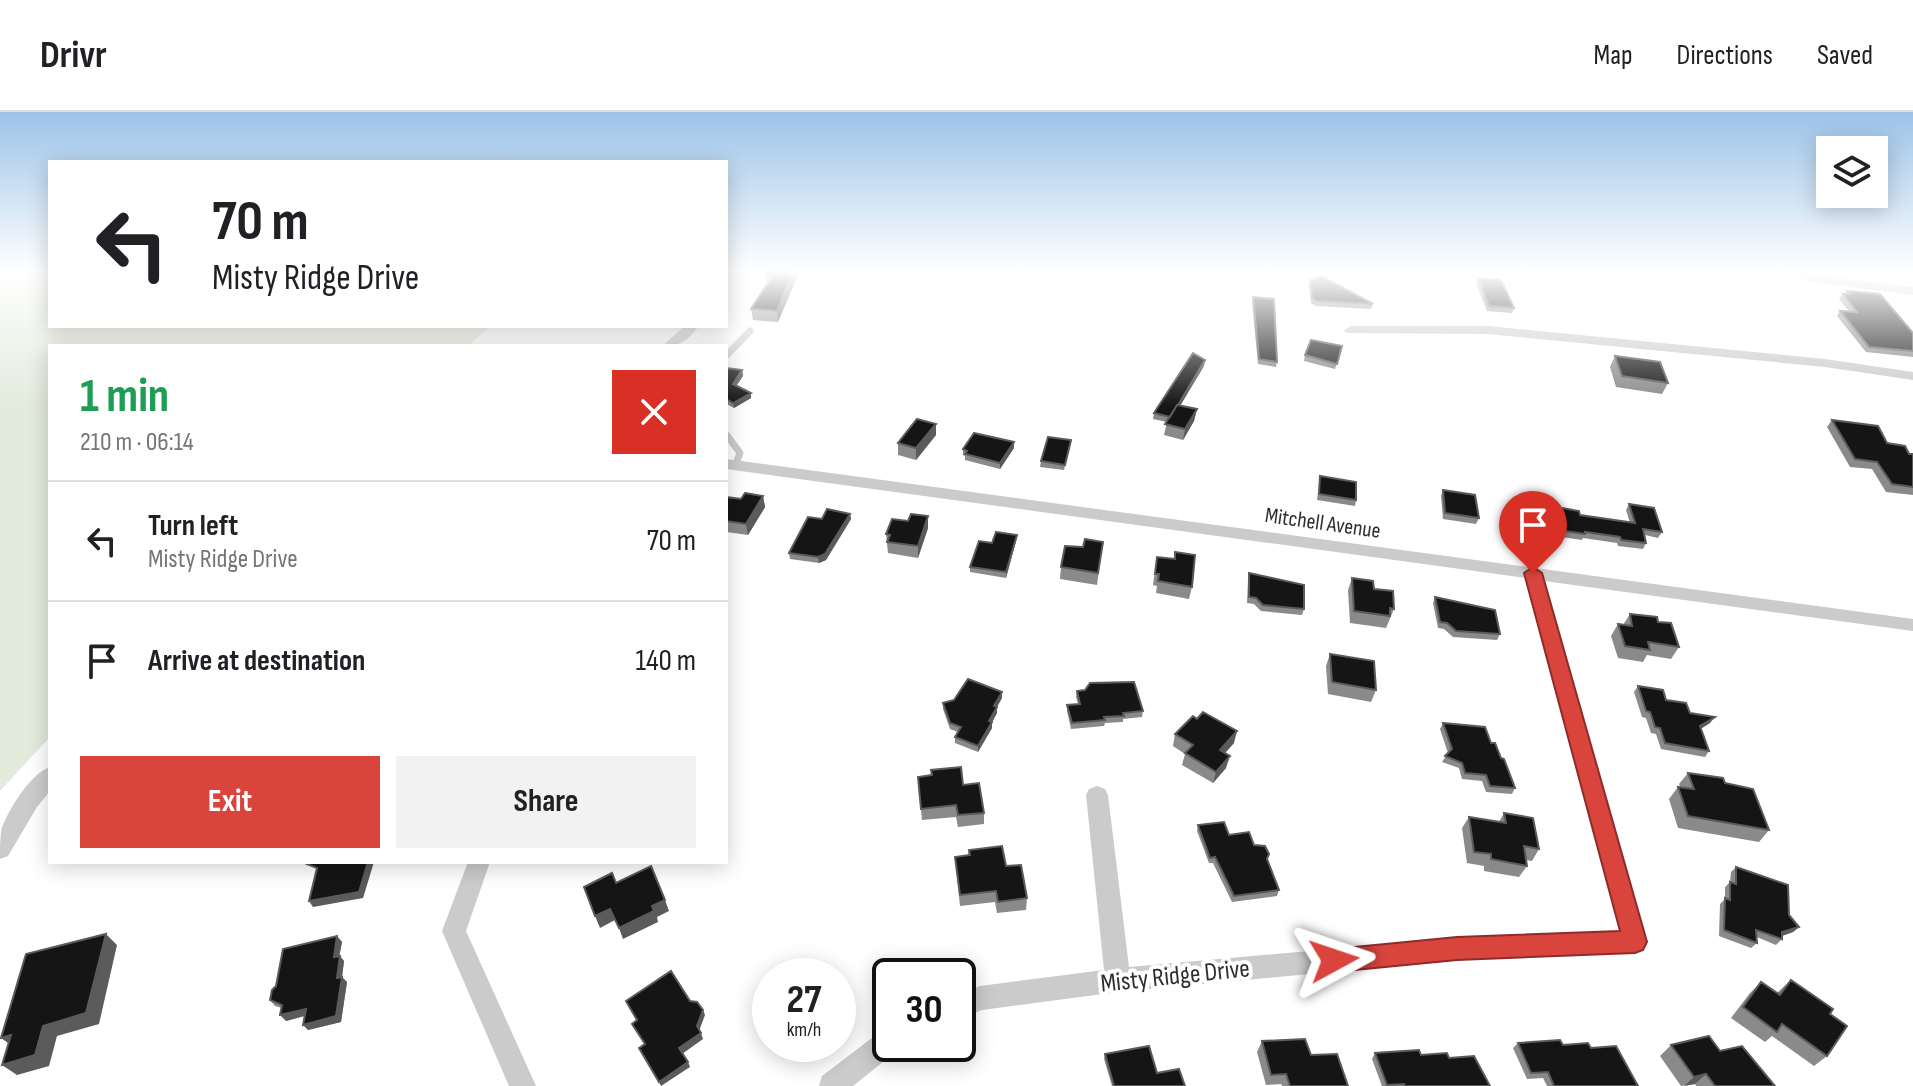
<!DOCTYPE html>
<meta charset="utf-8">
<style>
body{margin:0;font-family:"Sofia Sans Condensed",sans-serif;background:#f2f2f2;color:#202124;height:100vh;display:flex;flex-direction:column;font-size:30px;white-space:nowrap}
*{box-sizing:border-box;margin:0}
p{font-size:26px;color:#757577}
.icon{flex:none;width:44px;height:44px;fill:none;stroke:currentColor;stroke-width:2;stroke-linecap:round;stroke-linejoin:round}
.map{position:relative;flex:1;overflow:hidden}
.panel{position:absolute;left:48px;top:232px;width:680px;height:520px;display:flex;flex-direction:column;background:#fff;border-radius:0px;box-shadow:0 4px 20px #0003}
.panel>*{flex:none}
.banner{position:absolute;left:48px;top:48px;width:680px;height:168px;border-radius:0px;box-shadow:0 4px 20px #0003;background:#fff;color:#202124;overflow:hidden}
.tools{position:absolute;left:1816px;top:24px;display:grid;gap:16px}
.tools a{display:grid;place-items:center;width:72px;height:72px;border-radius:0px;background:#fff;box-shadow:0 4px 20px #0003;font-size:40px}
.speed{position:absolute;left:752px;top:846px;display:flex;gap:16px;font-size:40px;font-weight:700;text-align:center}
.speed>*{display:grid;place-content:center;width:104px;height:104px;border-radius:50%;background:#fff;box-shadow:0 4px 20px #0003;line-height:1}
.speed small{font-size:20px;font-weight:400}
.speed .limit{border:4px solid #111;border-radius:12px;background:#fff;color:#111}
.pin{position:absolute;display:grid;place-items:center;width:68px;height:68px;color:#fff;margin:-82px -34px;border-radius:50% 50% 50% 0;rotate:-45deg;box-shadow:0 0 8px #0007}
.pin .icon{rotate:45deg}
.me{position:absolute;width:88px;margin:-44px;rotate:85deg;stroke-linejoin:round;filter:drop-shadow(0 0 6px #0008)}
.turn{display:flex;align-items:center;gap:28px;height:168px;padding:0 32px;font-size:36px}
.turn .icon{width:104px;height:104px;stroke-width:2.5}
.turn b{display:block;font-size:56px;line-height:68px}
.round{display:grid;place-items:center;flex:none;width:84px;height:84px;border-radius:0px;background:#f2f2f2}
.head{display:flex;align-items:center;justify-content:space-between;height:136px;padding:0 32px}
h1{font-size:48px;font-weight:700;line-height:60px;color:#1e9e55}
.cta{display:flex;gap:16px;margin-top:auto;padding:16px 32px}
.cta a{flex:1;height:92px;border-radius:0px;background:#d9443d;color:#fff;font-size:32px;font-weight:700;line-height:92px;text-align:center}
.cta a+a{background:#f2f2f2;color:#202124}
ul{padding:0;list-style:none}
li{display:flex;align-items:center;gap:24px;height:120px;padding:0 32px;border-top:2px solid #e0e0e0}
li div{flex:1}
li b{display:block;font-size:30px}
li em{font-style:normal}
header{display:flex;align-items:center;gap:48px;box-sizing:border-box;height:112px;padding:0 40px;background:#fff;border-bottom:2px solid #e0e0e0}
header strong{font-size:38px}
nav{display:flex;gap:44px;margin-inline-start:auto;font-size:28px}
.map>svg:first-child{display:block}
</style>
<header>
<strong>Drivr</strong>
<nav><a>Map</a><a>Directions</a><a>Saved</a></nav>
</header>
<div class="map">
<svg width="1913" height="974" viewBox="0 0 1913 974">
<rect width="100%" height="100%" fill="#fff"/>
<path fill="#e3ebdd" d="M0,158H50V214H490L468,234H50V625L0,679Z"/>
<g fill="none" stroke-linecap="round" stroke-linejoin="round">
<path stroke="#cbcbcb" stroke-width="7" d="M726,244L750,219
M726,322L740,341L735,354"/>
<path fill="#cbcbcb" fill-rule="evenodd" d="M1784,158H1800L1813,163L1913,175V183L1811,170Z
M685,214H699C687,229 681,234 662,234Z
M1351,214H1489L1825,247L1913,260V268L1825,255L1489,222L1346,221L1344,218Z
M726,347L1913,507V519L1544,469L1647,830L1644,838L1635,841L1457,848L1118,880L982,898L958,908V883L980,874L1104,858L1086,683L1089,677L1097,674L1105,677L1108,683L1129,855L1457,826L1620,819L1526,466L726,357Z
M50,655V679L37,695L8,744L0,747C0,737 0,723 2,715C10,696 30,662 50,655Z
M468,750H490L466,819L536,974H509L442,819Z
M890,915V932H901L899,937L853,974H819L822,964L881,919Z"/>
</g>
<path fill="#8a8a8a" d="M768,158H800L778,210L753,208L751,197L767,173L766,165Z
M1478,166L1514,196L1512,201L1487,199L1476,171Z
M1310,168L1373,192L1371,197L1316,194L1311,191L1309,173Z
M1847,179L1913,221V245L1866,240L1837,204L1840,199H1849L1839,187L1843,182H1845Z
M1253,185L1277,250L1276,255L1258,252L1252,191Z
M1342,234L1335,257L1304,249L1305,243Z
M1615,244L1668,271L1662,282L1616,275L1610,255Z
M1204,254L1180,293L1197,297L1194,309L1183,328L1164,323L1167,310L1153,307L1154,301Z
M726,256L742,258L743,264L736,274L751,286L734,296L726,292Z
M1832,308L1913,342V383L1886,380L1872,357L1850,355L1827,315Z
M936,323L916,348L898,343V331Z
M1071,328L1064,358L1040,355L1041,349Z
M1014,330V336L1000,357L965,348V344L963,343V337Z
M1320,364L1356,388L1355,394L1317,388Z
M1443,378L1479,406L1476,412L1443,407L1441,384Z
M763,384L765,395L748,423L726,420V385L741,387Z
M1629,392L1662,420L1658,426L1645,423L1646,431L1643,437L1618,434L1617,431L1583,426L1582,428L1548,423L1542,399L1545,393L1580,403L1630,411L1626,398Z
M850,402L851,407L826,448L819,451L790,447L789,441L822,407Z
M928,416L918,446L888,441L886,422Z
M1016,429L1006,466L970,460V455L992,431Z
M1103,430L1097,473L1060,467L1061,455L1083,435Z
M1157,445L1192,475L1189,487L1156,481L1157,474L1153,473Z
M1249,461L1304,497L1302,503L1261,499L1254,492L1247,491L1248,467Z
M1352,466L1374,477L1394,497L1386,516L1350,511L1348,478Z
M1435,485L1500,522L1497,528L1453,525L1444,517L1438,516L1433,491Z
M1630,502L1658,510L1679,535L1671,547L1647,543L1643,550L1618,546L1611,524L1618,512L1623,513Z
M1330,542L1376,578L1371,590L1328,582L1326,554Z
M1638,574L1710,611L1701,616L1709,639L1705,645L1661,637L1656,622L1651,621L1646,606L1642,605L1634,580Z
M1077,579L1143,599L1142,605L1123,607V610L1105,611L1104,614L1071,617L1067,599V593L1078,592L1076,585Z
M1002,580V586L997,595V601L992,610V616L978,640L955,631V625L958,620L950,617L943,597V591Z
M1443,611L1491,631L1501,646L1515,676L1512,682L1486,680L1482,669L1462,667L1459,656L1442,650L1448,641L1440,617Z
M1175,622L1234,631L1225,641L1226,656L1213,671L1182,653L1185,642L1173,634Z
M1688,661L1725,671L1769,718L1759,730L1678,716L1669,687L1678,675H1680L1679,672Z
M963,673L984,701V712L958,715L956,705L922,708L919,677Z
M1504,701L1539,737L1532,749L1526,748L1527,754L1519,765L1484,759V754L1467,751L1462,716L1469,705L1499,710Z
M1198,713L1254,733L1267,747L1279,778L1277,784L1232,790L1213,751H1209L1197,719Z
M969,738L1006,754L1027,786L1026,798L997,801L995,790L960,794L955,745L968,743Z
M1736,755L1789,803L1799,815L1793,820L1782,824V827L1776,833L1757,825V831L1751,836L1719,824L1720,792L1725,787V775L1730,770L1731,760Z
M337,824L342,830L339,844L344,849L342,865L347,870L341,910L308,918L305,904L286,909L282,896L275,894L270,888Z
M1791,868L1830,902L1827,944L1814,954L1772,924L1765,930L1731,906L1750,881L1761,870L1777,881Z
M1262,929L1311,943L1348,974H1282L1281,972L1266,973L1257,940Z
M1518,931L1563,933L1591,936L1638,974H1547L1543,966L1527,967L1513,936Z
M1671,933L1720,939L1774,974H1696L1695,972L1681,974L1660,944Z
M1375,941L1421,943L1449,946L1490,974H1382L1372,947Z
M1105,942L1185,974H1112L1104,947Z"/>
<path fill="#5b5b5b" d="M794,158H800L778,210L777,199Z
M1205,248L1204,254L1170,311L1171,306Z
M742,258L743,264L734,277L733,272Z
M751,281V286L734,296L733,291Z
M1197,297L1194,309L1183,328L1185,317Z
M936,312V323L916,348V336Z
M1014,330V336L1000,357V351Z
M763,384L765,395L748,423L746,412Z
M850,402L851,407L826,448L819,451L818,445Z
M928,404V416L918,446V434Z
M1017,423L1016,429L1006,466V460Z
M1002,580V586L994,600V594Z
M997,595V601L991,612L992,610V616L978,640V634Z
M1715,605L1710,611L1696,620L1700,614Z
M1237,619L1234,631L1217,650L1220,638Z
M1230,644L1226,656L1213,671L1216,660Z
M368,750H374L363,786L313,795L309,789Z
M665,788L669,799L657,805L658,810L623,827L619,816L652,794Z
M610,797L615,808L600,816L595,804Z
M1799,815L1793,820L1776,826L1782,820Z
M106,822L117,833L99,912L57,924L49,954L17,963L2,953Z
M337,824L342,830L338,851L334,845Z
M340,844L344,849L342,865L347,870L341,910L308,918L303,913L337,866Z
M306,897L311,902L286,909L280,903Z
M703,898L705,903L699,919L697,914Z
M701,921L703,927L682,942L679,936Z
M11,923L15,936L1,926Z
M688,950L690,955L661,974L659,970Z
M1706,962L1695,972L1684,974L1694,965Z"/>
<path fill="#151515" stroke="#5b5b5b" stroke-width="2" d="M768,158H794L777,199L751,197L772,165H766Z
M1321,164L1373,192L1317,189L1312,186L1310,168Z
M1478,166L1501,168L1514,196L1489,194Z
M1847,179L1880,182L1913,221V239L1869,235L1840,199L1857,200L1843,182H1850Z
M1253,185L1274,187L1277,250L1259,247Z
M1311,228L1342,234L1337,252L1305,243Z
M1193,241L1205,248L1178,293H1177L1170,305L1154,301Z
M1615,244L1660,250L1668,271L1622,264Z
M726,256L742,258L733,272L751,281L733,291L726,287Z
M1177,293L1197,297L1185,317L1165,312Z
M917,307L936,312L916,336L898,331Z
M1832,308L1878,314L1887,331L1905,334L1909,342H1913V375L1892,372L1877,350L1855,347Z
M974,321L1014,330L1000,351L965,342L967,339L963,337Z
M1048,325L1071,328L1065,353L1041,349Z
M1320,364L1356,370V388L1319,382Z
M1443,378L1475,383L1479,406L1445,401Z
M745,381L763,384L746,412L726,409V385L741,387Z
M1629,392L1654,396L1662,420L1643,417L1646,431L1621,428L1620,425L1585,420V422L1551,417L1545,393L1579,399L1580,403L1635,411Z
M827,397L850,402L825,442L818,445L789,441L808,405L822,407Z
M911,402L928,404L918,434L887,430L890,423L886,422L892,407L908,409Z
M996,420L1017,423L1006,460L970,455L979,429L992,431Z
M1085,427L1103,430L1098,461L1061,455L1065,434L1083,435Z
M1175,440L1195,443L1192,475L1158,469L1159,462H1155L1157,445L1175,447Z
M1249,461L1304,473V497L1263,493L1256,486L1249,485Z
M1352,466L1373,469L1374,477L1393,479L1394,497L1390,496V504L1354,499Z
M1435,485L1495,498L1500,522L1456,519L1447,511L1440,510Z
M1630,502L1657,505L1658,510L1671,511L1679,535L1648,530L1650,538L1625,534L1618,512L1632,514Z
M1330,542L1374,549L1376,578L1332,570Z
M968,567L1002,580L994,594L997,595L989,609L992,610L978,634L955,625L961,615L950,611L943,591L954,588Z
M1134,570L1143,599L1123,601L1124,604L1104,605L1105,608L1072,611L1067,593L1080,592L1077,579L1085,578L1090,571Z
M1638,574L1663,578L1666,588L1686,591L1690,601L1715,605L1700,614L1709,639L1665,631L1660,616L1655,615L1650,600L1646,599Z
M1203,600L1237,619L1220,638L1230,644L1216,660L1185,641L1193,633L1175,622L1193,604L1197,607Z
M1443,611L1485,615L1491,631H1495L1501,646L1504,647L1515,676L1490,674L1486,663L1465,661L1462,651L1445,644L1452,637Z
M961,655L963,673L979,671L984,701L958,703L956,693L921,697L918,665L932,663L931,658Z
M1688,661L1723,666L1725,671L1753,677L1769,718L1688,704L1678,675L1694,677Z
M1504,701L1533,706L1539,737L1524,734L1527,754L1491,747V742L1474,740L1469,705L1506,711Z
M1224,710L1229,723L1249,720L1254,733L1265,734L1269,742L1267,747L1279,778L1234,784L1215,745L1210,746L1198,713Z
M1002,734L1006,754L1021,753L1027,786L998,790L996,779L960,783L955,745L970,743L969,738Z
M310,750H368L359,780L309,789L317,756L307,752Z
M651,754L665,788L652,794L654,799L619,816L610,797L595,804L584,775L612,761L616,771Z
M1736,755L1788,773L1789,803L1799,815L1782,820V827L1756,818L1757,831L1724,818L1725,786L1730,788V770L1736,772Z
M106,822L86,901L43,914L35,943L2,953L11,923L1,926L26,842Z
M337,824L334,845L340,844L337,866L342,865L336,904L303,913L306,897L280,903L282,893L270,888L272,878L276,874L283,837Z
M671,859L690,889L697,890L703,898L697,914L701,921L679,936L688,950L659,970L639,936L645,932L632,912L637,908L626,889Z
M1791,868L1833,897L1830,902L1847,914L1827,944L1782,912L1777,920L1743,895L1761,870L1780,883Z
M1709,924L1720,939L1742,934L1775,974H1715L1706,962L1694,965L1671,933Z
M1305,927L1311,943L1337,942L1348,974H1290L1286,962L1271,963L1262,929Z
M1560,928L1563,933L1588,931L1591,936L1616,934L1638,974H1554L1548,960L1531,961L1518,931Z
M1149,934L1157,961L1179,957L1185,974H1114L1105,942Z
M1419,938L1421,943L1447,941L1449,946L1474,944L1490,974H1405L1404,972L1387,973L1375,941Z"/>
<linearGradient id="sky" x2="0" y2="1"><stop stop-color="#9cc3e8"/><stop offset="0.54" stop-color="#fff"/><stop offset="1" stop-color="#fff" stop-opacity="0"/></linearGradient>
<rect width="1913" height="294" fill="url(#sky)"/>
<path fill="#d9443d" stroke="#8d2c28" stroke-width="2" d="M1533,455L1542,461L1647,830L1643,838L1635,841L1457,848L1334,860L1325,856L1321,848L1325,840L1334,837L1457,825L1620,819L1524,461Z"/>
<g text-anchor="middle" stroke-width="8" stroke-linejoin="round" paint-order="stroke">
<g font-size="22" fill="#2e2e2e" stroke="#fff">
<text transform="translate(1323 410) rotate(8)" y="8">Mitchell Avenue</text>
</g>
<g font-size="26" fill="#2e2e2e" stroke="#fff">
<text transform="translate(1175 863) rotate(-6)" y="9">Misty Ridge Drive</text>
</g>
</g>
</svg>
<div class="tools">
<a><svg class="icon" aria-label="layers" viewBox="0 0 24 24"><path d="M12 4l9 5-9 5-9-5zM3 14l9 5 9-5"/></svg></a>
</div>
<div class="speed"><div>27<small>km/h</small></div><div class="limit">30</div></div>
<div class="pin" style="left:1533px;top:461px;background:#d93025"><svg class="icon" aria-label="arrive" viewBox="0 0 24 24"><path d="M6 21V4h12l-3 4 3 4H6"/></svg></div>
<svg class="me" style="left:1334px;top:848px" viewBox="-20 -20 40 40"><path d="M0-17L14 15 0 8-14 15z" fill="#d9443d" stroke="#fff" stroke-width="4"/></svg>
<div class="banner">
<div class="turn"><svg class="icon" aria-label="left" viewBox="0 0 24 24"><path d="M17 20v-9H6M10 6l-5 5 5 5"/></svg><div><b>70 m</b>Misty Ridge Drive</div></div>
</div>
<section class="panel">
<div class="head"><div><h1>1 min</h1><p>210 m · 06:14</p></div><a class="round" style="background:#d93025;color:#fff"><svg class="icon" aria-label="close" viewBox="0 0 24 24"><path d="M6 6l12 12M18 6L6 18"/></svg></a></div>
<ul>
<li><svg class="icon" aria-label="left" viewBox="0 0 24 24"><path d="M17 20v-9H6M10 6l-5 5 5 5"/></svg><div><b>Turn left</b><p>Misty Ridge Drive</p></div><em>70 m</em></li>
<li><svg class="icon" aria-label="arrive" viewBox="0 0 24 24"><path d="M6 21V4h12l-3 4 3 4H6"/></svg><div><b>Arrive at destination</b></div><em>140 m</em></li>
</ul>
<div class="cta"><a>Exit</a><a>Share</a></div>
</section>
</div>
